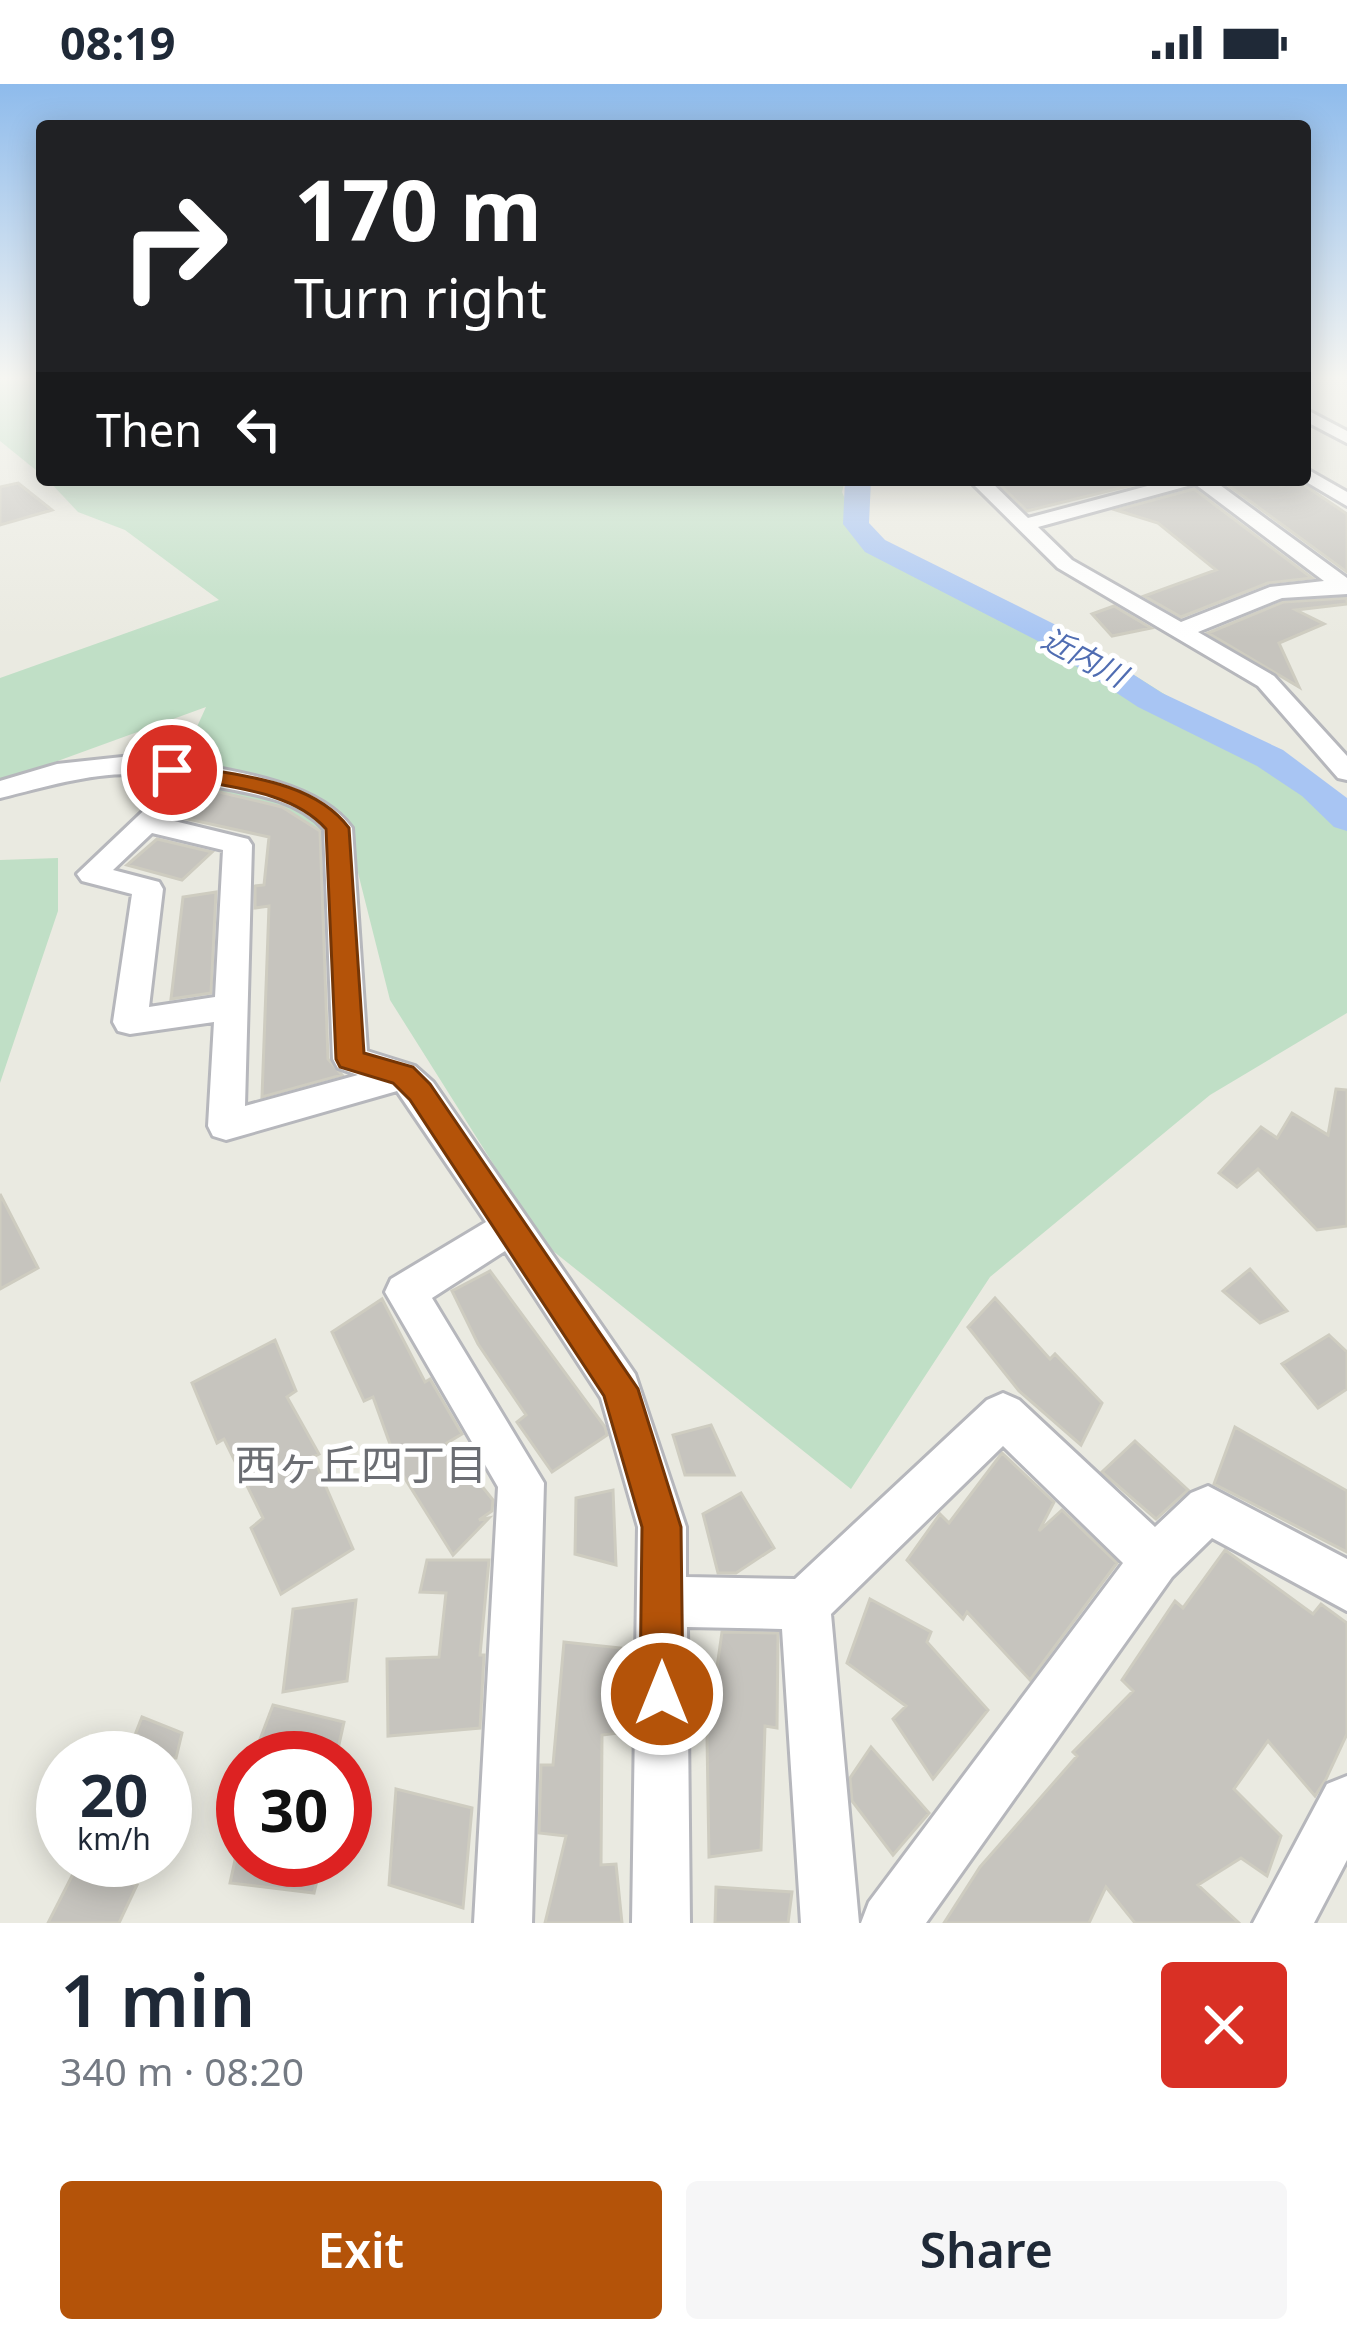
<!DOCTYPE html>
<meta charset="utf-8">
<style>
body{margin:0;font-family:"Noto Sans","Noto Sans JP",sans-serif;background:#f6f6f7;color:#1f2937;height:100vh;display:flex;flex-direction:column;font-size:45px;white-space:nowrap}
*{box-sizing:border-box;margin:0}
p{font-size:39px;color:#747a83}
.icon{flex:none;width:66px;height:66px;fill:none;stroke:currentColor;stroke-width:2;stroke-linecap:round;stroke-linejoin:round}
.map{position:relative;height:1839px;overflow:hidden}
.sheet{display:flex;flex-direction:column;background:#fff;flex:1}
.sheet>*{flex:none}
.top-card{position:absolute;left:36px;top:36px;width:1275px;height:366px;border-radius:12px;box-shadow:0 6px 30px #0003;background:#202124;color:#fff;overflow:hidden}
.speed{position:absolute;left:36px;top:1647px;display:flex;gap:24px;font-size:60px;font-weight:700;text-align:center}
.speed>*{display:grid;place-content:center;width:156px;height:156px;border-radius:50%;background:#fff;box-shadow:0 6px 30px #0003;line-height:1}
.speed small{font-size:30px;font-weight:400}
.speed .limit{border:18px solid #d22;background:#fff;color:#111}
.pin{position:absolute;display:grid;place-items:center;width:102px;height:102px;color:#fff;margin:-51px;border:6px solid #fff;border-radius:50%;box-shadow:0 3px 12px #0007}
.me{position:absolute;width:132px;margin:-66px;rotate:0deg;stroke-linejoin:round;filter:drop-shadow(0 0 9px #0008)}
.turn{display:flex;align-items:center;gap:42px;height:252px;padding:0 60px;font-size:54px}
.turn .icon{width:156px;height:156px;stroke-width:2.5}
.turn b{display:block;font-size:84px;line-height:102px}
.then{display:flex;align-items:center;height:114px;padding:0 60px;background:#0003;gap:24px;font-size:45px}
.round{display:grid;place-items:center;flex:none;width:126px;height:126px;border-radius:12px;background:#f6f6f7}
.headline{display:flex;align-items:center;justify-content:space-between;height:204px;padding:0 60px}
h1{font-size:72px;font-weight:600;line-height:90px}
.action{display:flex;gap:24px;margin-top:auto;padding:24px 60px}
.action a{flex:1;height:138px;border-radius:12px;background:#b45309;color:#fff;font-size:48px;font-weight:600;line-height:138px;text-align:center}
.action a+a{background:#f6f6f7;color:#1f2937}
.status{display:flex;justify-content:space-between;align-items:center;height:84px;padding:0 60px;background:#fff;direction:ltr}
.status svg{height:33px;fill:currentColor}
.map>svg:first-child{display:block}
</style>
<div class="status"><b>08:19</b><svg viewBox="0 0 49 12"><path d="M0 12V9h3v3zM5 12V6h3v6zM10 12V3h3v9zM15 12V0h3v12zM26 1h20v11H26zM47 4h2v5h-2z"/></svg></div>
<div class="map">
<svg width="1347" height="1839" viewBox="0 0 1347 1839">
<rect width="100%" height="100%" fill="#eaeae1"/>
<path fill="#c0dfc6" d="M0,296H42V391L0,357Z
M48,396H845L842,408L867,465L968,520L1126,586L1347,725V929L1210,1011L990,1193L851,1405L543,1159L390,916L353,769L171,700L206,623L0,698V594L219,516L125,446L78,428Z
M58,774V827L0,999V776Z"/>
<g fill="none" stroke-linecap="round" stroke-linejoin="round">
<path fill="#a8c5f3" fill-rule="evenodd" d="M845,396H871L869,439L885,456L1058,542L1162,609L1283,666L1347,714V747L1334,743L1302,712L1257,682L1138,623L1036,556L865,468L843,440Z"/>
</g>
<path fill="#c6c4be" stroke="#ceccc0" stroke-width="3" d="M995,396H1049V401L1153,396L1027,427Z
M1221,396H1273L1281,402L1298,397L1347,430V488Z
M18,399L52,426L0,441V403Z
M1194,405L1312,494L1268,499L1181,533L1144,512L1216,486L1158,439L1116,426Z
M1347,514V520L1296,526L1324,540L1279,559L1299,603L1208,549L1283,518Z
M1114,522L1151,544L1112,552L1092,530Z
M215,707L282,723L320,747L328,975L342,991L262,1013L269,822L255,824V802L264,801L269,753L183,734Z
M157,755L212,768L182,796L127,781Z
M216,808L211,909L171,915L183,813Z
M1336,1005L1347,1006V1142L1317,1146L1258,1085L1237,1103L1219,1089L1261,1043L1277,1054L1292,1029L1328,1051Z
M0,1110L38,1184L0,1205Z
M1250,1185L1287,1227L1260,1239L1223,1207Z
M490,1187L605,1343L607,1351L552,1388L517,1338L526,1331L478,1260L452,1207Z
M995,1214L1050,1275L1055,1270L1102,1319L1081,1361L1019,1307L968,1243Z
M382,1215L425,1298L430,1295L462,1350L447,1359L493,1416L492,1427L479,1436L489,1434L453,1471L399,1385L373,1313L364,1317L332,1248Z
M1329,1251L1347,1268V1305L1318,1324L1282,1280Z
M275,1256L296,1307L287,1313L319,1370L313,1373L353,1465L281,1510L251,1444L263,1434L224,1355L217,1359L192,1299Z
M711,1341L734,1391H685L673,1351Z
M1235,1343L1347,1407V1468L1214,1400Z
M1135,1357L1188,1406L1156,1435L1102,1388Z
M1002,1369L1054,1418L1039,1447L1062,1426L1117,1479L1030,1596L967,1528L963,1535L907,1476L940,1430L949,1439Z
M613,1406L616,1481L575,1470L576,1414Z
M741,1409L774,1464L736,1489H718L703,1430Z
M1225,1466L1313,1530L1321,1520L1347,1539V1650L1326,1695L1315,1712L1268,1657L1234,1705L1281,1752L1267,1792L1241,1774L1198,1801L1239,1839H1135L1106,1803L1089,1839H944L980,1783L1077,1672L1073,1668L1133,1607L1122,1596L1175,1517L1183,1524Z
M427,1476H489L480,1571H484L480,1644L388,1652L387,1575L439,1573L446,1509L420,1508Z
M870,1515L931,1548L927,1558L988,1626L933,1695L893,1635L906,1622L847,1579Z
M356,1516L347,1597L283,1608L293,1525Z
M722,1548L778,1549L777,1644L765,1642L761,1766L709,1773L707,1653Z
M564,1558L621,1564L619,1649L602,1651L601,1781L616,1780L622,1839H545L566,1752L539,1749L541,1681H553Z
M273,1621L344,1638L336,1674H253Z
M142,1633L182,1649L176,1674H126Z
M871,1663L929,1729L893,1771L852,1717L850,1694Z
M396,1705L472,1724L463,1824L389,1801Z
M235,1776H322L314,1809L230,1799Z
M77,1782L137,1801L119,1839H48Z
M716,1803L792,1808L788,1839H715Z"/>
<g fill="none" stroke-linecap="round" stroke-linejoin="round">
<defs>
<path id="minor" d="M1305,325L1347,347V359L1305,337Z
M1305,384L1347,408V422L1303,396Z
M969,396H989L1028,434L1170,396H1213L1347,494V510L1282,514L1198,548L1274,592L1347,672V696L1338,694L1258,602L1058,484ZM1195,400L1324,497L1270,503L1181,538L1072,476L1038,443Z
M141,671C204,684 313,690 352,744L367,967L415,982L433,998L635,1290L686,1443V1493L795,1495L987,1316L1003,1309L1019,1316L1155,1443L1191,1409L1208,1402L1347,1475V1527L1212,1454L1172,1493L926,1839H861L869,1818L1123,1479L1003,1362L831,1530L859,1839H801L782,1545L687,1543L690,1839H632L638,1443L601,1314L505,1167L432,1214L544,1399L532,1839H474L498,1403L385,1208L391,1195L486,1138L397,1007L226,1056L213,1052L208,1042L214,938L130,950L118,947L113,938L132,810L82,797L77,790L177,695C114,681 61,699 0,714V697L57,680ZM203,700C245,709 294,712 324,745L333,975L338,984L358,991L245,1022L252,761L248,755L166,735ZM152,749L223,766L215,913L149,923L163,805L159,798L113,786Z
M1347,1692V1776L1314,1839H1253L1327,1700Z"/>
</defs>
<use href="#minor" stroke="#b6b7bc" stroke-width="6"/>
<use href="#minor" fill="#fff" fill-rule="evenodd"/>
</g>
<linearGradient id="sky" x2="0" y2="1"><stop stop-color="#8ebbec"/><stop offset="0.53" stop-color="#f6f6f2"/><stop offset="1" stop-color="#f6f6f2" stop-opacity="0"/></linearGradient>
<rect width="1347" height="554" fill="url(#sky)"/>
<path fill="#b45309" stroke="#753606" stroke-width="3" d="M172,679C231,692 311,693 349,744L364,969L413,983L430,1000L638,1305L681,1443L683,1610L677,1625L662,1631L646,1625L640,1610L642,1443L604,1312L410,1016L393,999L340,983L336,975L326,745C289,703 216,703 164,690V681Z"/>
<g text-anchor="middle" stroke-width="10" stroke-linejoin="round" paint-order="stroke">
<g font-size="30" font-style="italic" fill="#506db2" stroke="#fff">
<text transform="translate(1084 574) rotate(28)" y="10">近内川</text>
</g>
<g font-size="42" fill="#6b6d72" stroke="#fff">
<text x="361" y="1396">西ヶ丘四丁目</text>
</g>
</g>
</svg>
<div class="speed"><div>20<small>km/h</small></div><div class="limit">30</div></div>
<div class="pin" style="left:172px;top:686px;background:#d93025"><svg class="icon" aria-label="arrive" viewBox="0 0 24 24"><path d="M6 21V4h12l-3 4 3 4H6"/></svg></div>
<svg class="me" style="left:662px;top:1610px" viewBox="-20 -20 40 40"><circle r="17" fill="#b45309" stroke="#fff" stroke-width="3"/><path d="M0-11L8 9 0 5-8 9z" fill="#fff"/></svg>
<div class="top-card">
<div class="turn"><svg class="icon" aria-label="right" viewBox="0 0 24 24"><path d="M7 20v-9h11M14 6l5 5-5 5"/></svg><div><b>170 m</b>Turn right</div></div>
<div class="then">Then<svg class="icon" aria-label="left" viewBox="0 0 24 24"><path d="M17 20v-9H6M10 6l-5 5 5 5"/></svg></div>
</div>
</div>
<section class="sheet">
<div class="headline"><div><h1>1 min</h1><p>340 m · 08:20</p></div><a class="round" style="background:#d93025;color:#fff"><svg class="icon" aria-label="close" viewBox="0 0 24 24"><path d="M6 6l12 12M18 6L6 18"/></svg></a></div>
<div class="action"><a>Exit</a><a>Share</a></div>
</section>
